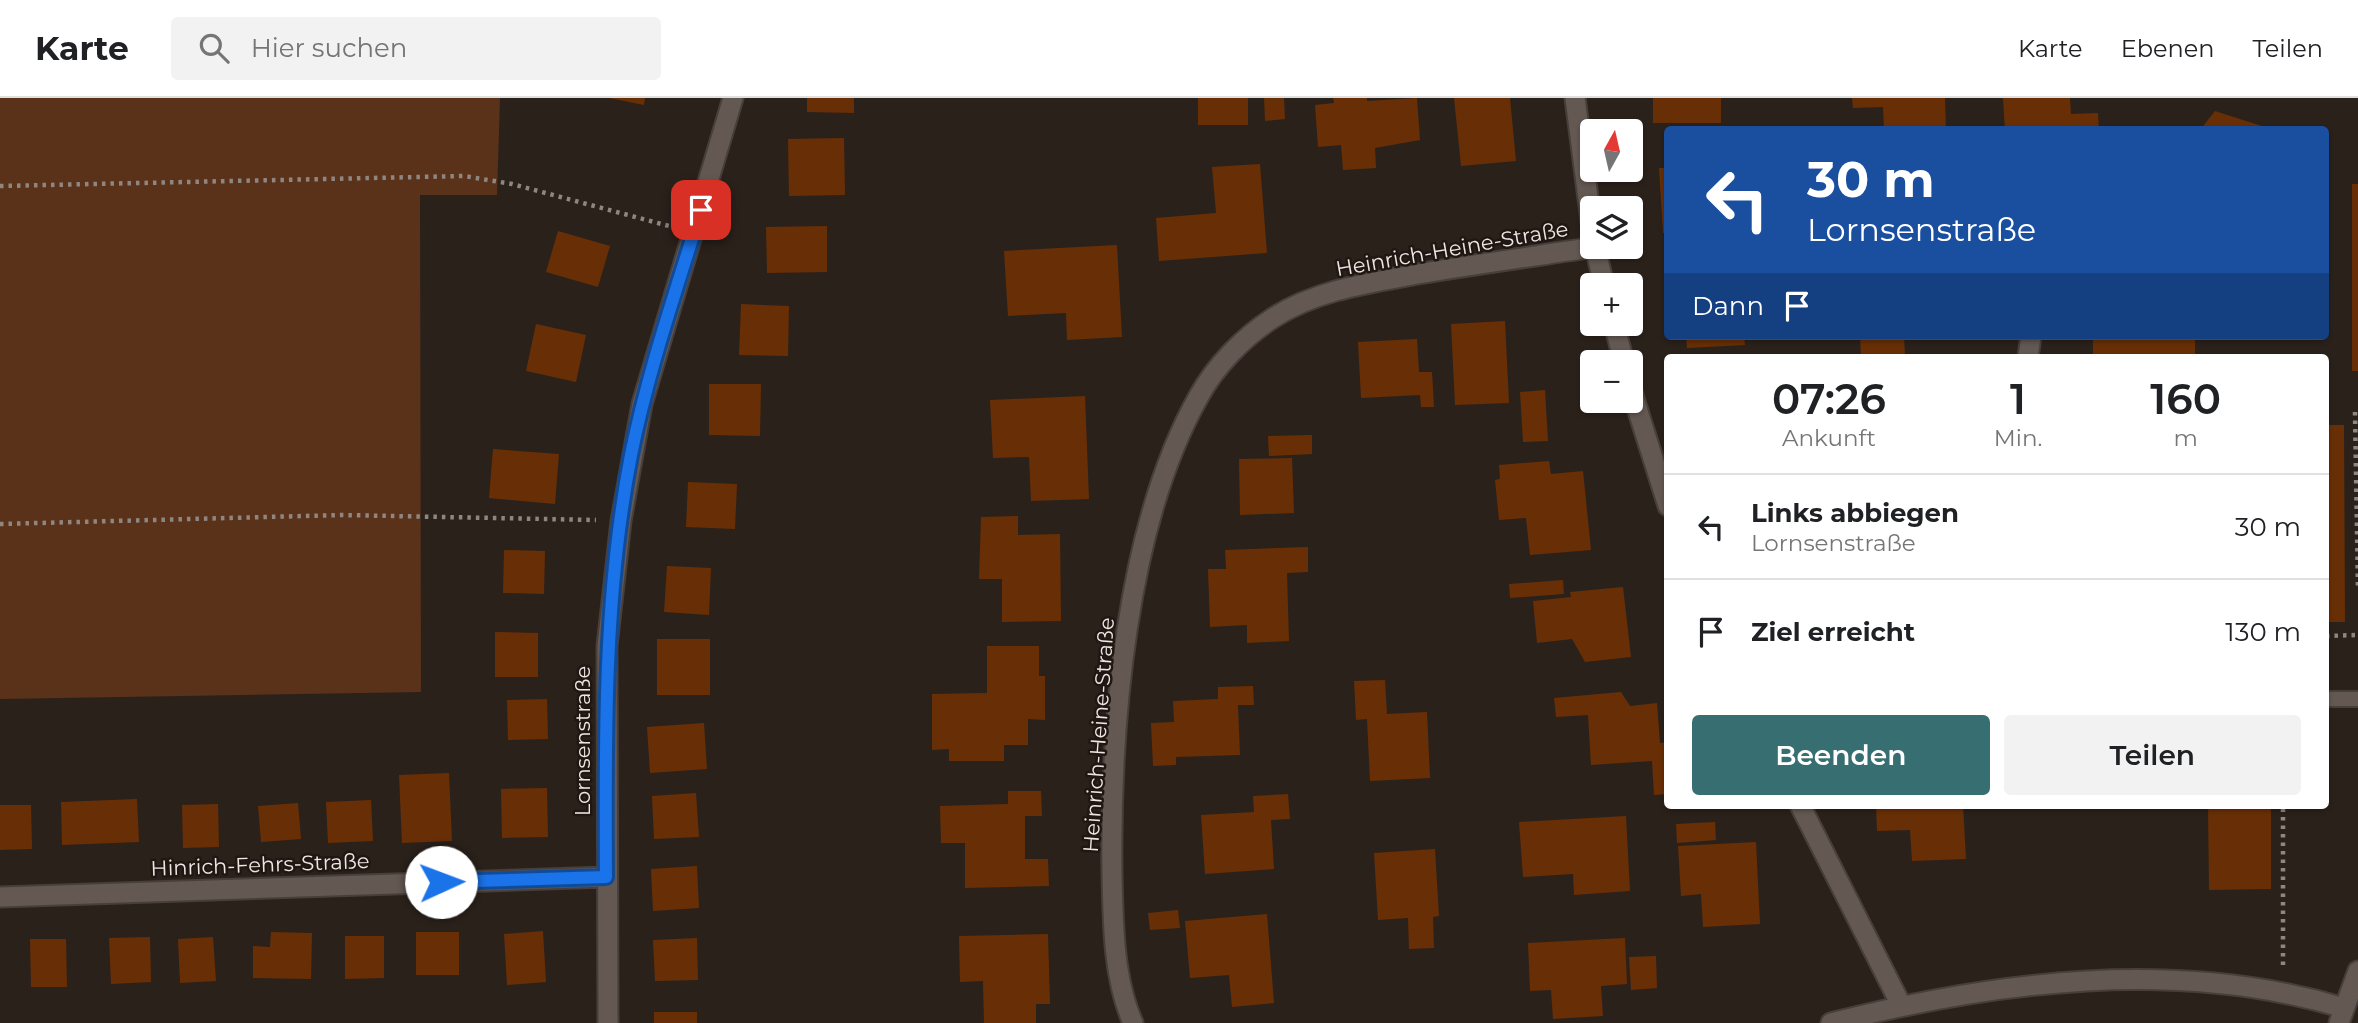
<!DOCTYPE html>
<html lang="de">
<meta charset="utf-8">
<style>
body{margin:0;font-family:Montserrat,sans-serif;background:#f2f2f2;color:#202124;height:100vh;display:flex;flex-direction:column;font-size:26px;white-space:nowrap}
*{box-sizing:border-box;margin:0}
p{font-size:23px;color:#757577}
.icon{flex:none;width:38px;height:38px;fill:none;stroke:currentColor;stroke-width:2;stroke-linecap:round;stroke-linejoin:round}
.map{position:relative;flex:1;overflow:hidden}
.sheet{position:absolute;left:1664px;top:256px;width:665px;height:455px;display:flex;flex-direction:column;background:#fff;border-radius:7px;box-shadow:0 2px 5px #0004}
.sheet>*{flex:none}
.guide{position:absolute;left:1664px;top:28px;width:665px;height:214px;border-radius:7px;box-shadow:0 2px 5px #0004;background:#1a4fa0;color:#fff;overflow:hidden}
.needle{width:46px;rotate:8deg}
.tools{position:absolute;left:1580px;top:21px;display:grid;gap:14px}
.tools a{display:grid;place-items:center;width:63px;height:63px;border-radius:7px;background:#fff;box-shadow:0 2px 5px #0004;font-size:35px}
.pin{position:absolute;display:grid;place-items:center;width:60px;height:60px;color:#fff;margin:-30px;border-radius:14px;box-shadow:0 4px 10px #0006}
.me{position:absolute;width:77px;margin:-38px;rotate:88deg;stroke-linejoin:round;filter:drop-shadow(0 0 5px #0008)}
.turn{display:flex;align-items:center;gap:24px;height:147px;padding:0 28px;font-size:32px}
.turn .icon{width:91px;height:91px;stroke-width:2.5}
.turn b{display:block;font-size:49px;line-height:60px}
.then{display:flex;align-items:center;height:66px;padding:0 28px;background:#0003;gap:14px;font-size:26px}
.eta{display:flex;justify-content:space-evenly;align-items:center;height:119px;text-align:center}
.eta b{font-size:42px;font-weight:600;line-height:49px}
.cta{display:flex;gap:14px;margin-top:auto;padding:14px 28px}
.cta a{flex:1;height:80px;border-radius:7px;background:#366e72;color:#fff;font-size:28px;font-weight:600;line-height:80px;text-align:center}
.cta a+a{background:#f2f2f2;color:#202124}
ul{padding:0;list-style:none}
li{display:flex;align-items:center;gap:21px;height:105px;padding:0 28px;border-top:2px solid #e0e0e0}
li div{flex:1}
li b{display:block;font-size:26px}
li em{font-style:normal}
header{display:flex;align-items:center;gap:42px;box-sizing:border-box;height:98px;padding:0 35px;background:#fff;border-bottom:2px solid #e0e0e0}
header strong{font-size:33px}
nav{display:flex;gap:38px;margin-inline-start:auto;font-size:24px}
.search{width:490px;height:63px;background:#f2f2f2;display:flex;align-items:center;gap:18px;box-sizing:border-box;padding:0 24px;border-radius:7px;color:#757577;font-size:26px}
.map>svg:first-child{display:block}
</style>
<header>
<strong>Karte</strong>
<div class="search"><svg class="icon" aria-label="search" viewBox="0 0 24 24"><circle cx="10" cy="10" r="6"/><path d="M15 15l6 6"/></svg>Hier suchen</div>
<nav><a>Karte</a><a>Ebenen</a><a>Teilen</a></nav>
</header>
<div class="map">
<svg width="2358" height="925" viewBox="0 0 2358 925">
<rect width="100%" height="100%" fill="#2b211b"/>
<path fill="#5a321a" d="M0,0H500L497,97H420L421,594L0,601Z"/>
<path fill="#682f06" d="M609,0H645L644,7Z
M807,0H854V15L807,14Z
M1198,0H1248V27H1198Z
M1264,0H1284L1285,21L1265,23Z
M1333,0H1367V3L1417,0L1420,42L1375,50L1376,70L1343,72L1341,47L1318,49L1315,7L1334,5Z
M1454,0H1510L1516,63L1461,68Z
M1653,0H1721V25H1653Z
M1852,0H1945L1946,32H1884L1883,9L1853,10Z
M2003,0H2070L2071,16L2098,15L2099,32H2005Z
M2215,13L2271,31V32H2200Z
M844,40L845,97L789,98L788,41Z
M1260,66L1267,155L1159,163L1156,120L1216,115L1212,69Z
M1659,70H1668V135H1663Z
M2352,86H2358V273H2352Z
M827,128V174L767,175L766,129Z
M558,133L610,148L598,189L546,174Z
M1117,147L1122,239L1067,242L1066,215L1008,218L1004,153Z
M741,206L789,208L788,258L739,257Z
M1505,223L1509,305L1455,307L1451,226Z
M536,226L586,237L576,284L526,273Z
M1686,238H1744L1745,247L1687,250Z
M1860,238H1904L1905,259H1861Z
M2093,238H2195V259H2093Z
M1417,241L1419,274H1432L1434,309H1421L1420,297L1361,300L1358,244Z
M709,286H761L760,338L709,337Z
M1545,292L1548,343L1523,344L1520,294Z
M1085,298L1089,401L1031,403L1029,359L993,360L990,302Z
M2326,327H2344L2345,524H2326Z
M1312,337V356L1269,358L1268,338Z
M493,351L559,356L555,406L489,400Z
M1292,360L1294,415L1240,417L1239,361Z
M1549,363L1551,376L1583,373L1591,452L1530,457L1526,420L1499,422L1495,382L1500,381L1499,367Z
M688,384L737,386L735,431L686,429Z
M1018,418V437L1060,436L1061,523L1002,524V481H979L981,419Z
M1308,449V474L1287,475L1289,543L1247,545V527L1210,529L1208,471H1226L1225,452Z
M504,452L545,453L544,496L503,495Z
M667,468L711,470L709,517L664,514Z
M1563,482L1564,496L1510,500L1509,486Z
M1623,489L1631,559L1585,564L1572,541L1537,545L1533,503L1571,499L1570,494Z
M495,534L538,535V579H495Z
M657,541H710V597H657Z
M987,548H1039V578H1045V622L1028,621V647H1004V663H949V651L932,652V596L987,595Z
M1385,582L1387,616L1427,614L1430,680L1370,683L1367,621L1356,622L1354,583Z
M1253,588L1254,607H1238L1240,657L1176,659V667L1153,668L1151,625L1174,624L1173,603L1218,601V589Z
M1621,594L1630,608L1657,605L1660,645L1668,644V696L1654,697L1652,663L1591,667L1588,617L1556,619L1554,600Z
M547,601L548,641L508,642L507,602Z
M704,625L707,671L650,675L647,629Z
M449,675L452,743L402,745L399,677Z
M547,690L548,739L502,740L501,691Z
M1008,693H1041L1042,718H1025V761H1048L1049,788L965,790V745H941L940,708L1008,706Z
M696,695L699,739L654,741L652,698Z
M1288,696L1290,721L1271,722L1274,771L1205,776L1201,717L1254,714L1253,698Z
M137,701L139,744L62,747L61,704Z
M371,702L373,743L328,745L326,704Z
M298,705L301,741L261,744L258,708Z
M218,706L219,749L183,750L182,707Z
M0,707H31L32,751L0,752Z
M1876,707H1963L1966,761L1912,763L1910,732L1877,733Z
M2208,707H2271V791L2209,792Z
M1626,718L1630,793L1574,797L1573,776L1523,779L1519,724Z
M1715,724L1716,742L1677,745L1676,726Z
M1756,744L1760,826L1703,829L1701,796L1681,798L1678,748Z
M1435,751L1439,818L1433,819L1434,850L1409,851L1408,820L1378,822L1374,755Z
M697,768L699,810L653,813L651,771Z
M1178,812L1180,830L1150,832L1148,815Z
M1267,816L1274,905L1232,909L1229,877L1190,880L1185,823Z
M543,833L546,884L507,887L504,836Z
M271,834L312,835L311,881L253,880V848L270,849Z
M416,834H459V877H416Z
M1048,836L1050,906H1036V925H984L983,883L960,884L959,838Z
M345,838H384V880L345,881Z
M150,839L151,884L111,886L109,840Z
M213,839L216,883L180,885L178,841Z
M697,840L698,882L655,883L653,842Z
M1625,840L1627,886L1601,888L1603,918L1553,921L1551,892L1530,893L1528,845Z
M30,841H66L67,889H31Z
M1656,858L1657,890L1631,892L1629,859Z
M654,914H697V925H654Z"/>
<g fill="none" stroke-linecap="round" stroke-linejoin="round">
<defs>
<path id="service" d="M2326,601H2358"/>
<path id="minor" d="M1575,0L1592,131
M1595,149L1604,187
M1614,226L1624,264
M2028,259L2031,238
M1631,291L1668,408
M1800,707L1901,907
M0,799L606,779
M608,925L607,548L621,423L642,306L733,0
M1133,925C1113,880 1113,823 1112,775C1110,628 1126,427 1199,298C1216,267 1244,239 1273,220C1316,192 1369,185 1418,176C1477,166 1536,158 1595,149
M1831,925C1996,883 2178,860 2344,910
M2339,925L2358,873"/>
</defs>
<use href="#service" stroke="#473f3b" stroke-width="18"/>
<use href="#minor" stroke="#473f3b" stroke-width="23"/>
<path stroke="#8f8682" stroke-width="4.5" stroke-dasharray="3.5 5" stroke-linecap="butt" d="M0,88L464,78L512,86L669,128
M2355,314L2358,492
M0,426L342,417L596,422
M2326,538L2358,537
M2283,867V707"/>
<use href="#service" stroke="#645852" stroke-width="14"/>
<use href="#minor" stroke="#645852" stroke-width="19"/>
</g>
<g fill="none" stroke-linecap="round" stroke-linejoin="round">
<defs>
<path id="route" d="M441,784L606,779C605,637 604,496 631,357C648,273 676,193 701,112"/>
</defs>
<use href="#route" stroke="#114b97" stroke-width="18"/>
<use href="#route" stroke="#1a73e8" stroke-width="12"/>
</g>
<g text-anchor="middle" stroke-width="5" stroke-linejoin="round" paint-order="stroke">
<g font-size="21" fill="#ede6e3" stroke="#211712">
<text transform="translate(1452 151) rotate(-10)" y="7">Heinrich-Heine-Straße</text>
<text transform="translate(1099 637) rotate(-86)" y="7">Heinrich-Heine-Straße</text>
<text transform="translate(583 643) rotate(-90)" y="7">Lornsenstraße</text>
<text transform="translate(260 767) rotate(-2)" y="7">Hinrich-Fehrs-Straße</text>
</g>
</g>
</svg>
<div class="tools">
<a><svg class="needle" viewBox="-14 -14 28 28"><path d="M0-13l5 13h-10z" fill="#e53935"/><path d="M0 13l5-13h-10z" fill="#757577"/></svg></a>
<a><svg class="icon" aria-label="layers" viewBox="0 0 24 24"><path d="M12 4l9 5-9 5-9-5zM3 14l9 5 9-5"/></svg></a>
<a>+</a>
<a>−</a>
</div>
<div class="pin" style="left:701px;top:112px;background:#d93025"><svg class="icon" aria-label="arrive" viewBox="0 0 24 24"><path d="M6 21V4h12l-3 4 3 4H6"/></svg></div>
<svg class="me" style="left:441px;top:784px" viewBox="-20 -20 40 40"><circle r="19" fill="#fff"/><path d="M0-13L10 11 0 6-10 11z" fill="#1a73e8"/></svg>
<div class="guide">
<div class="turn"><svg class="icon" aria-label="left" viewBox="0 0 24 24"><path d="M17 20v-9H6M10 6l-5 5 5 5"/></svg><div><b>30 m</b>Lornsenstraße</div></div>
<div class="then">Dann<svg class="icon" aria-label="arrive" viewBox="0 0 24 24"><path d="M6 21V4h12l-3 4 3 4H6"/></svg></div>
</div>
<section class="sheet">
<div class="eta">
<div><b>07:26</b><p>Ankunft</p></div>
<div><b>1</b><p>Min.</p></div>
<div><b>160</b><p>m</p></div>
</div>
<ul>
<li><svg class="icon" aria-label="left" viewBox="0 0 24 24"><path d="M17 20v-9H6M10 6l-5 5 5 5"/></svg><div><b>Links abbiegen</b><p>Lornsenstraße</p></div><em>30 m</em></li>
<li><svg class="icon" aria-label="arrive" viewBox="0 0 24 24"><path d="M6 21V4h12l-3 4 3 4H6"/></svg><div><b>Ziel erreicht</b></div><em>130 m</em></li>
</ul>
<div class="cta"><a>Beenden</a><a>Teilen</a></div>
</section>
</div>
